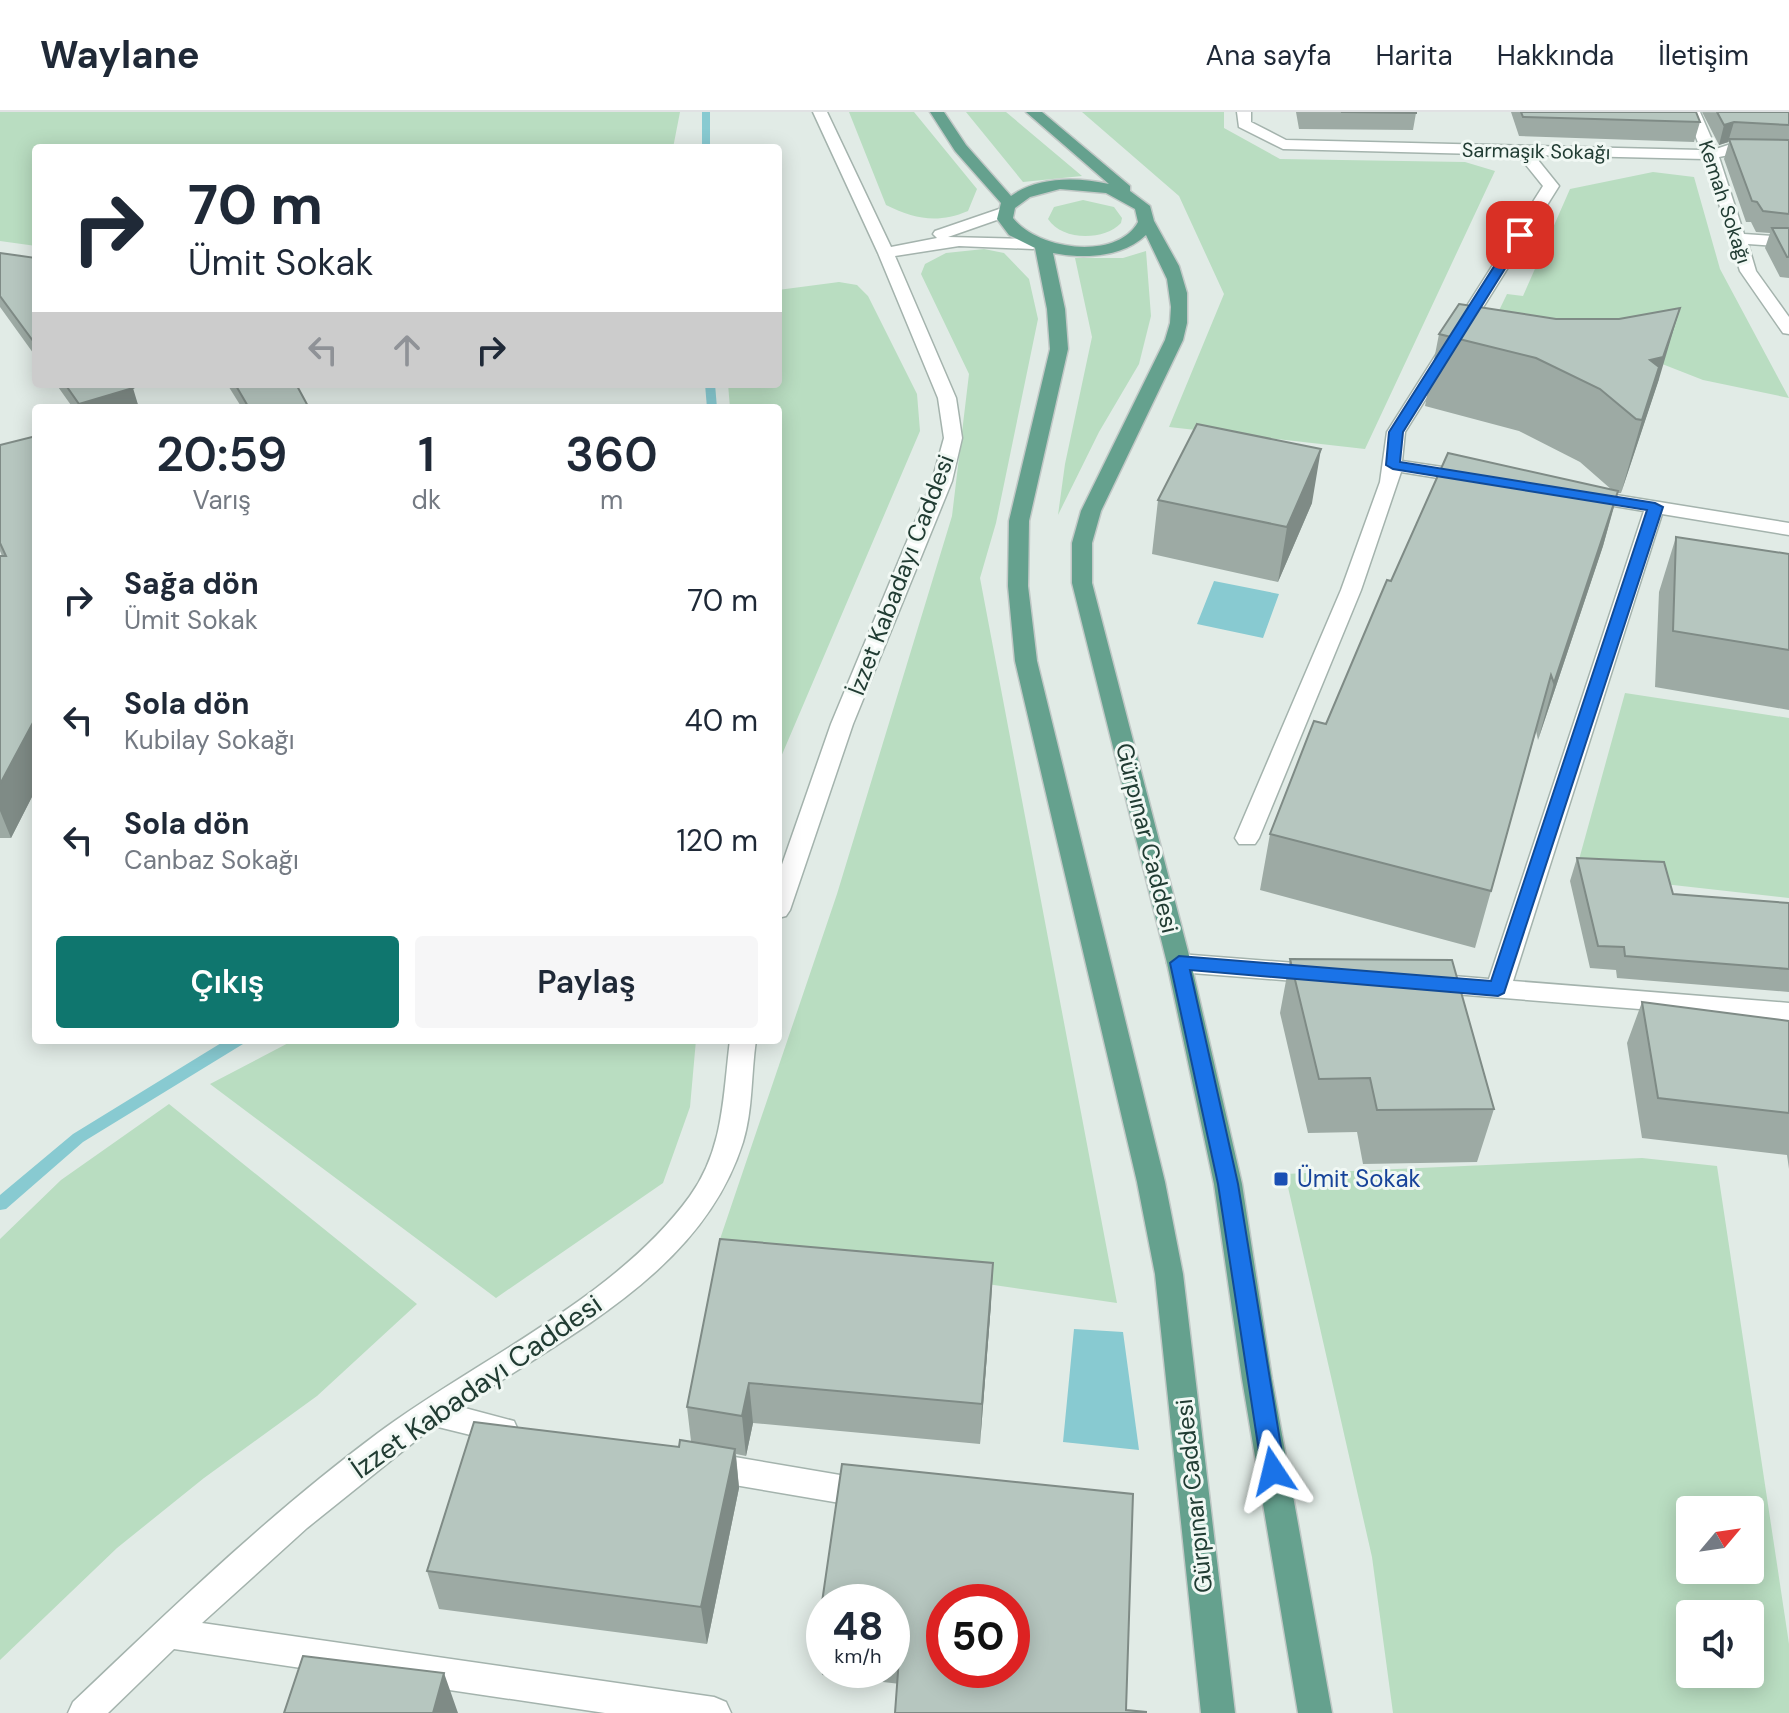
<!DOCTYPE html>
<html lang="tr">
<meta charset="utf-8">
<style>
body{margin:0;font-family:"DM Sans",sans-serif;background:#f6f6f7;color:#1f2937;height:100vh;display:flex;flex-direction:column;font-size:30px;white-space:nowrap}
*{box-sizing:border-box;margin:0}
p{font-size:26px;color:#747a83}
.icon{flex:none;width:44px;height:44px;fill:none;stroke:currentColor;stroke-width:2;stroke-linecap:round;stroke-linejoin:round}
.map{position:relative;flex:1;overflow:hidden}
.drawer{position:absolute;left:32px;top:292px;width:750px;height:640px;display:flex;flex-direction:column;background:#fff;border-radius:8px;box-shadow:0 4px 20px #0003}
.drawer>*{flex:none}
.banner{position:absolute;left:32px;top:32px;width:750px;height:244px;border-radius:8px;box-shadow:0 4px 20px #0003;background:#fff;color:#1f2937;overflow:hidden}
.needle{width:52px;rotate:61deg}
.fabs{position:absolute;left:1676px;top:1384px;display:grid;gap:16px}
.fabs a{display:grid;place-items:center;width:88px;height:88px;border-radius:8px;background:#fff;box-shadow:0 4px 20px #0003;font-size:40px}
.speed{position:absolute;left:806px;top:1472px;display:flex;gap:16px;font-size:40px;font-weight:700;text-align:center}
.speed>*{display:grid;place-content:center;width:104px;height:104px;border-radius:50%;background:#fff;box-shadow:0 4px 20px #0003;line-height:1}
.speed small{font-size:20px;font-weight:400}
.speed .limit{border:12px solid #d22;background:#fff;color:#111}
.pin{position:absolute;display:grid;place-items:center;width:68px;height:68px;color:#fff;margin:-34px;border-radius:16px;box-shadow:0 4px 12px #0006}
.me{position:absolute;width:88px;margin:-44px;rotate:350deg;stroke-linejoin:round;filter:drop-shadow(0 0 6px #0008)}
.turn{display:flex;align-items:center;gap:28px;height:168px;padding:0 24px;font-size:36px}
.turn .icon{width:104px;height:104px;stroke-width:2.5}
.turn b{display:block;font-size:56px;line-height:68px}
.lanes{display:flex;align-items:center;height:76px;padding:0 24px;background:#0003;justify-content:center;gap:40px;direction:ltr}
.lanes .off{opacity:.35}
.eta{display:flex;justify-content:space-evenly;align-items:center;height:136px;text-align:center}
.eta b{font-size:48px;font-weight:600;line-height:56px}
.button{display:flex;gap:16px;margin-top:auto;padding:16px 24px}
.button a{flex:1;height:92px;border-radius:8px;background:#0f766e;color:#fff;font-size:32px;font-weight:600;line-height:92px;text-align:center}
.button a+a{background:#f6f6f7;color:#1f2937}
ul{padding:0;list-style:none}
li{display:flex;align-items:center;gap:24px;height:120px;padding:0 24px}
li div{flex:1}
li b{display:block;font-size:30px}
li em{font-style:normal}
header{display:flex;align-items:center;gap:48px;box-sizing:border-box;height:112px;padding:0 40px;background:#fff;border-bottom:2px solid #e0e1e3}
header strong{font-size:38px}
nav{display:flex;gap:44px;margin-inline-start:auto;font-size:28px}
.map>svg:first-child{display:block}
</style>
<header>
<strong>Waylane</strong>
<nav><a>Ana sayfa</a><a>Harita</a><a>Hakkında</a><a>İletişim</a></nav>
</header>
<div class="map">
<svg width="1789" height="1601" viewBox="0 0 1789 1601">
<rect width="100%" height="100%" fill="#e1ebe6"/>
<path fill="#b9ddc1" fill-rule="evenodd" d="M0,0H680L673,36H36V134L0,129Z
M849,0H914L977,77L968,99C937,112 915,107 886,93Z
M966,0H1006L1082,64L1023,70Z
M1082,0H1224V16L1280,47L1465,50L1495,59L1365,337L1169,315L1224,182L1179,84Z
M1653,60L1694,65L1720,157L1789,286L1703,268L1629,239L1492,213L1507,182L1523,184L1570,77Z
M1083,88L1114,95L1122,106L1121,111C1104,129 1062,129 1048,107L1054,95Z
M984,137L1004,141L1029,167L1038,207L996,411L980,466L1117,1191L718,1133L837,782L952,404L969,262L921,162L925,152L946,141Z
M1146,139L1151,204L1139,252L1099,320L1058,403L1065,352L1092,225L1075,146H1123Z
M839,170L857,173L868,184L917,282L920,319L778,652V296H730L728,272H778V178Z
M1625,581L1789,606V786L1575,762Z
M294,928H696L690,995L663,1071L496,1186L210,972Z
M169,992L417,1192L317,1284L204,1366L117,1436L0,1548V1127L61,1068Z
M1642,1046L1717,1054L1789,1532V1601H1393L1372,1445L1285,1062ZM1690,1398H1750V1458H1690ZM1690,1502H1750V1562H1690Z"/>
<path fill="#88cad1" d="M1214,469L1279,482L1263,526L1197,512Z
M1074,1217L1123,1220L1139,1338L1063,1330Z"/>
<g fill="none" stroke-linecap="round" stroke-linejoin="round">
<path fill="#88cad1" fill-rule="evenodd" d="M702,0H710V36H702Z
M705,272H715L717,296H707Z
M226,928H245L243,932L83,1030L6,1097L0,1098V1083L73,1022Z"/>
<defs>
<path id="minor" d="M813,0H827L891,135L937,126L933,122L935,119L1005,95L1013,100L1011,103L948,125L1033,127L1041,132L1033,137L959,134L895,144L956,286L962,326L952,369L853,612L790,798L786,804L778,806V764L831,612L932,369L944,326L938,286L878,141Z
M1237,0H1251V10L1286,28L1701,38L1686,0H1700L1716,37L1728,33L1789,35V45L1729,43L1719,45L1744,122L1789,125V135L1748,132L1756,159L1789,205V222L1783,221L1740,159L1705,47L1534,43L1559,74L1405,320L1402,349L1469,359L1479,365L1469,371L1401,360L1361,478L1259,726L1255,732H1239L1235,726L1341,478L1380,370L1387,320L1543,74L1518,43L1283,37L1239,15Z
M1585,378L1789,411V423L1662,402L1513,869L1789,891V909L1429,880L1420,877L1417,871L1420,865L1429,862L1489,867L1644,399L1578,388L1575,384L1578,380Z
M1179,842L1320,853L1329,856L1332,862L1329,868L1320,871L1179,860L1170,857L1167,851L1170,845Z
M730,928H756C751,962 753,997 743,1030C702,1161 566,1223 461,1295L514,1309L518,1318L514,1327L503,1331L434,1314L307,1416L202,1511L714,1585L726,1590L731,1601H605L174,1537L108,1601H68L73,1590C171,1497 269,1402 378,1321C478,1247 616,1186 690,1084C724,1037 723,983 730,928Z
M705,1340L840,1363L851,1367L855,1377L851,1387L840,1391L705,1368L694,1364L690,1354L694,1344Z"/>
<path id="major" d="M930,0H944L966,33L1011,84C1038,64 1078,65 1109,72L1026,0H1042L1130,74V79L1150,94L1154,109L1179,154L1187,181V211L1183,228L1101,399L1092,431V471L1191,851L1242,1072L1272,1267L1332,1601H1298L1242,1267L1214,1072L1167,851L1072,471V431L1081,399L1165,228L1170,211L1171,195L1167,167L1146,123C1122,146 1083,147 1053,141L1065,197L1068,237L1029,409L1028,474L1037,549L1165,1070L1183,1162L1235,1601H1201L1155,1162L1137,1070L1015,549L1008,474L1009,409L1050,237L1047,197L1035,136L1009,123L997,107L1001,91L955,39ZM1060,77L1106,81L1135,97L1138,110C1117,149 1037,138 1013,106L1015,96L1030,85Z"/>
</defs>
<use href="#minor" stroke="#a4b3ad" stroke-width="3"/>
<use href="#major" stroke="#c1c8c6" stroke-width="3"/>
<use href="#minor" fill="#fff" fill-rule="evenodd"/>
<use href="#major" fill="#65a18e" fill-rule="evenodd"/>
</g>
<path fill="#9daaa4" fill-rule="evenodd" d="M1296,0H1416V1L1413,18L1299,17Z
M1511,0H1696L1700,10L1694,30L1519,24Z
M1702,0H1789V166L1780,165L1765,136L1770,121L1756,120L1751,110H1746L1724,47L1729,30L1719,33Z
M0,141L36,146V245L0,195Z
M1439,222L1659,267L1621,381H1618L1603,434L1538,628L1536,619L1475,836L1260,778L1270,722L1326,612L1391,469L1612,378L1580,350L1519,319L1425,294Z
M56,272H130L139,296H73Z
M227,272H296L309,296H242Z
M36,324V677L11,726H0V444H2L0,439V333Z
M1158,388L1312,391L1278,470L1152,442Z
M1676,425L1789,442V598L1655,575L1659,480Z
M1577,746L1673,782L1789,791V880L1617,866L1616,858L1590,856L1570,769Z
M1290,847L1494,997L1477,1050L1363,1052L1357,1020L1308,1021L1280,901Z
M1642,890L1789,909V1057L1787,1043L1642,1026L1627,931Z
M720,1127L991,1192L980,1332L753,1311L746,1344L736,1342L739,1376L707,1532L439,1497L427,1459L691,1329L687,1295Z
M842,1352L1126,1598L822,1563L819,1511ZM824,1490H892V1558H824Z"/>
<path fill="#7f8b86" d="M1734,10L1728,30L1719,33L1724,13Z
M1680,196L1659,267L1621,381L1642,308L1650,248Z
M133,276L139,296H80L79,292Z
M1321,337L1312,391L1278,470L1287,415Z
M1618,379L1603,434L1538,628L1554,571Z
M36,605V677L11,726L0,699V672Z
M993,1151L991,1192L980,1332L982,1292Z
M749,1271L753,1311L746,1344L742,1304Z
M735,1337L739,1376L707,1532L701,1495Z
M444,1561L458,1601H433Z"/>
<path fill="#b6c6bf" stroke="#7f8b86" stroke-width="2" fill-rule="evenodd" d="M1341,0H1416V1Z
M1521,0H1696L1700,10L1523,5Z
M1717,0H1789V13L1734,10L1724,13Z
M1729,27L1789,28V102L1763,99L1757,90L1752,89Z
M1772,116H1789V145H1787Z
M0,141L36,146V233L0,184Z
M1459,192L1556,207H1619L1680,196L1663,245L1650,248L1659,255L1642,308L1636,307L1600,277L1536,246L1439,222Z
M65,272H130L133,276L79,292Z
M235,272H296L309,296H249Z
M1197,312L1321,337L1287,415L1158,388Z
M36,324V605L0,672V444H6L0,431V333Z
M1448,341L1618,379L1554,571L1551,563L1491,779L1270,722L1314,609L1326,612L1387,468L1391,469Z
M1676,425L1789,442V538L1673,519Z
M1577,746L1664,750L1673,782L1789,791V857L1625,844L1624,835L1598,834Z
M1290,847L1452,848L1494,997L1377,998L1370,966L1319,967Z
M1642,890L1789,909V1001L1658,986Z
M720,1127L993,1151L982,1292L749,1271L742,1304L687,1295Z
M474,1310L679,1335L680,1328L735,1337L701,1495L427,1459Z
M842,1352L1133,1382L1126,1598L1146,1600V1601H895L901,1519L892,1518V1490H824V1511H819ZM944,1490H1012V1558H944Z
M303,1544L444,1561L433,1601H284Z"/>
<path fill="#1a73e8" stroke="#114b97" stroke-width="2" d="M1520,119L1526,123L1403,320L1400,350L1655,391L1663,395L1504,881L1498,884L1190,858L1238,1072L1285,1359L1281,1366L1273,1369L1265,1366L1262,1359L1218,1072L1170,851L1179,844L1491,869L1647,398L1393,357L1386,353L1389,320L1514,123Z"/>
<rect fill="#1a4fb4" stroke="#f1f8f4" stroke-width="3" x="1273" y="1059" width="16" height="16" rx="4"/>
<g text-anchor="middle" stroke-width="6" stroke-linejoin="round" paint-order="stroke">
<g font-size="20" fill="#213c33" stroke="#f1f8f4">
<text transform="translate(1536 39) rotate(1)" y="7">Sarmaşık Sokağı</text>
<text transform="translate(1725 90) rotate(72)" y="7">Kemah Sokağı</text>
</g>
<g font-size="24" fill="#213c33" stroke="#f1f8f4">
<text transform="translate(901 463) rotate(-69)" y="8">İzzet Kabadayı Caddesi</text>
<text transform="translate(1147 726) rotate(76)" y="8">Gürpınar Caddesi</text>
<text transform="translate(1194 1384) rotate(-96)" y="8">Gürpınar Caddesi</text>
</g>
<g font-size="24" fill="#164399" stroke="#f1f8f4" text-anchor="start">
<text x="1297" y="1075">Ümit Sokak</text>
</g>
<g font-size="28" fill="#213c33" stroke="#f1f8f4">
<text transform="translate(476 1274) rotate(-35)" y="10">İzzet Kabadayı Caddesi</text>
</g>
</g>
</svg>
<div class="fabs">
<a><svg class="needle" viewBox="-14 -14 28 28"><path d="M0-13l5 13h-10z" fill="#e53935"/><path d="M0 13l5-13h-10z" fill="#747a83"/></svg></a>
<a><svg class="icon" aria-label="sound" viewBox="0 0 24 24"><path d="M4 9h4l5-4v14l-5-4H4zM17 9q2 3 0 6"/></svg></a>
</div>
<div class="speed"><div>48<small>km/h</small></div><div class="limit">50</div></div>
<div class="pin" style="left:1520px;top:123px;background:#d93025"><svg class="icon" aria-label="arrive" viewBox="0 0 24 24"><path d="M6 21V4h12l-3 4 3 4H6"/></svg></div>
<svg class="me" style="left:1273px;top:1359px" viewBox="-20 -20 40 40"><path d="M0-17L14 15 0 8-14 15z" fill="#1a73e8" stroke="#fff" stroke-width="4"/></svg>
<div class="banner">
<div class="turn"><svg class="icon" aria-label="right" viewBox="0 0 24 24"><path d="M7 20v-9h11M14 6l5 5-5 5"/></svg><div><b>70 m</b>Ümit Sokak</div></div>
<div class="lanes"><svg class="icon off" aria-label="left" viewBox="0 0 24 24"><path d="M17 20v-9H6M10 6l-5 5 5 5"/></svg><svg class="icon off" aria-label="ahead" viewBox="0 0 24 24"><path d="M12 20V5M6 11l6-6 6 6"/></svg><svg class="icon" aria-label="right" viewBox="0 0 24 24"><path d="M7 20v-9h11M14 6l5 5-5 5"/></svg></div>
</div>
<section class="drawer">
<div class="eta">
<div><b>20:59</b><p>Varış</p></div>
<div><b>1</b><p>dk</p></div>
<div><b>360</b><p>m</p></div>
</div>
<ul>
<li><svg class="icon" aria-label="right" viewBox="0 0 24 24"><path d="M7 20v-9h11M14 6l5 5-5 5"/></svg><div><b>Sağa dön</b><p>Ümit Sokak</p></div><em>70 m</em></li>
<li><svg class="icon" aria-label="left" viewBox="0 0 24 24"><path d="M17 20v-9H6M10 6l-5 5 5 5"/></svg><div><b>Sola dön</b><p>Kubilay Sokağı</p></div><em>40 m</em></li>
<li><svg class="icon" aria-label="left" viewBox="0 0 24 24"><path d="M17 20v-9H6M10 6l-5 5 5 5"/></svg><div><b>Sola dön</b><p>Canbaz Sokağı</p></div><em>120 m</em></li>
</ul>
<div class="button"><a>Çıkış</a><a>Paylaş</a></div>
</section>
</div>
